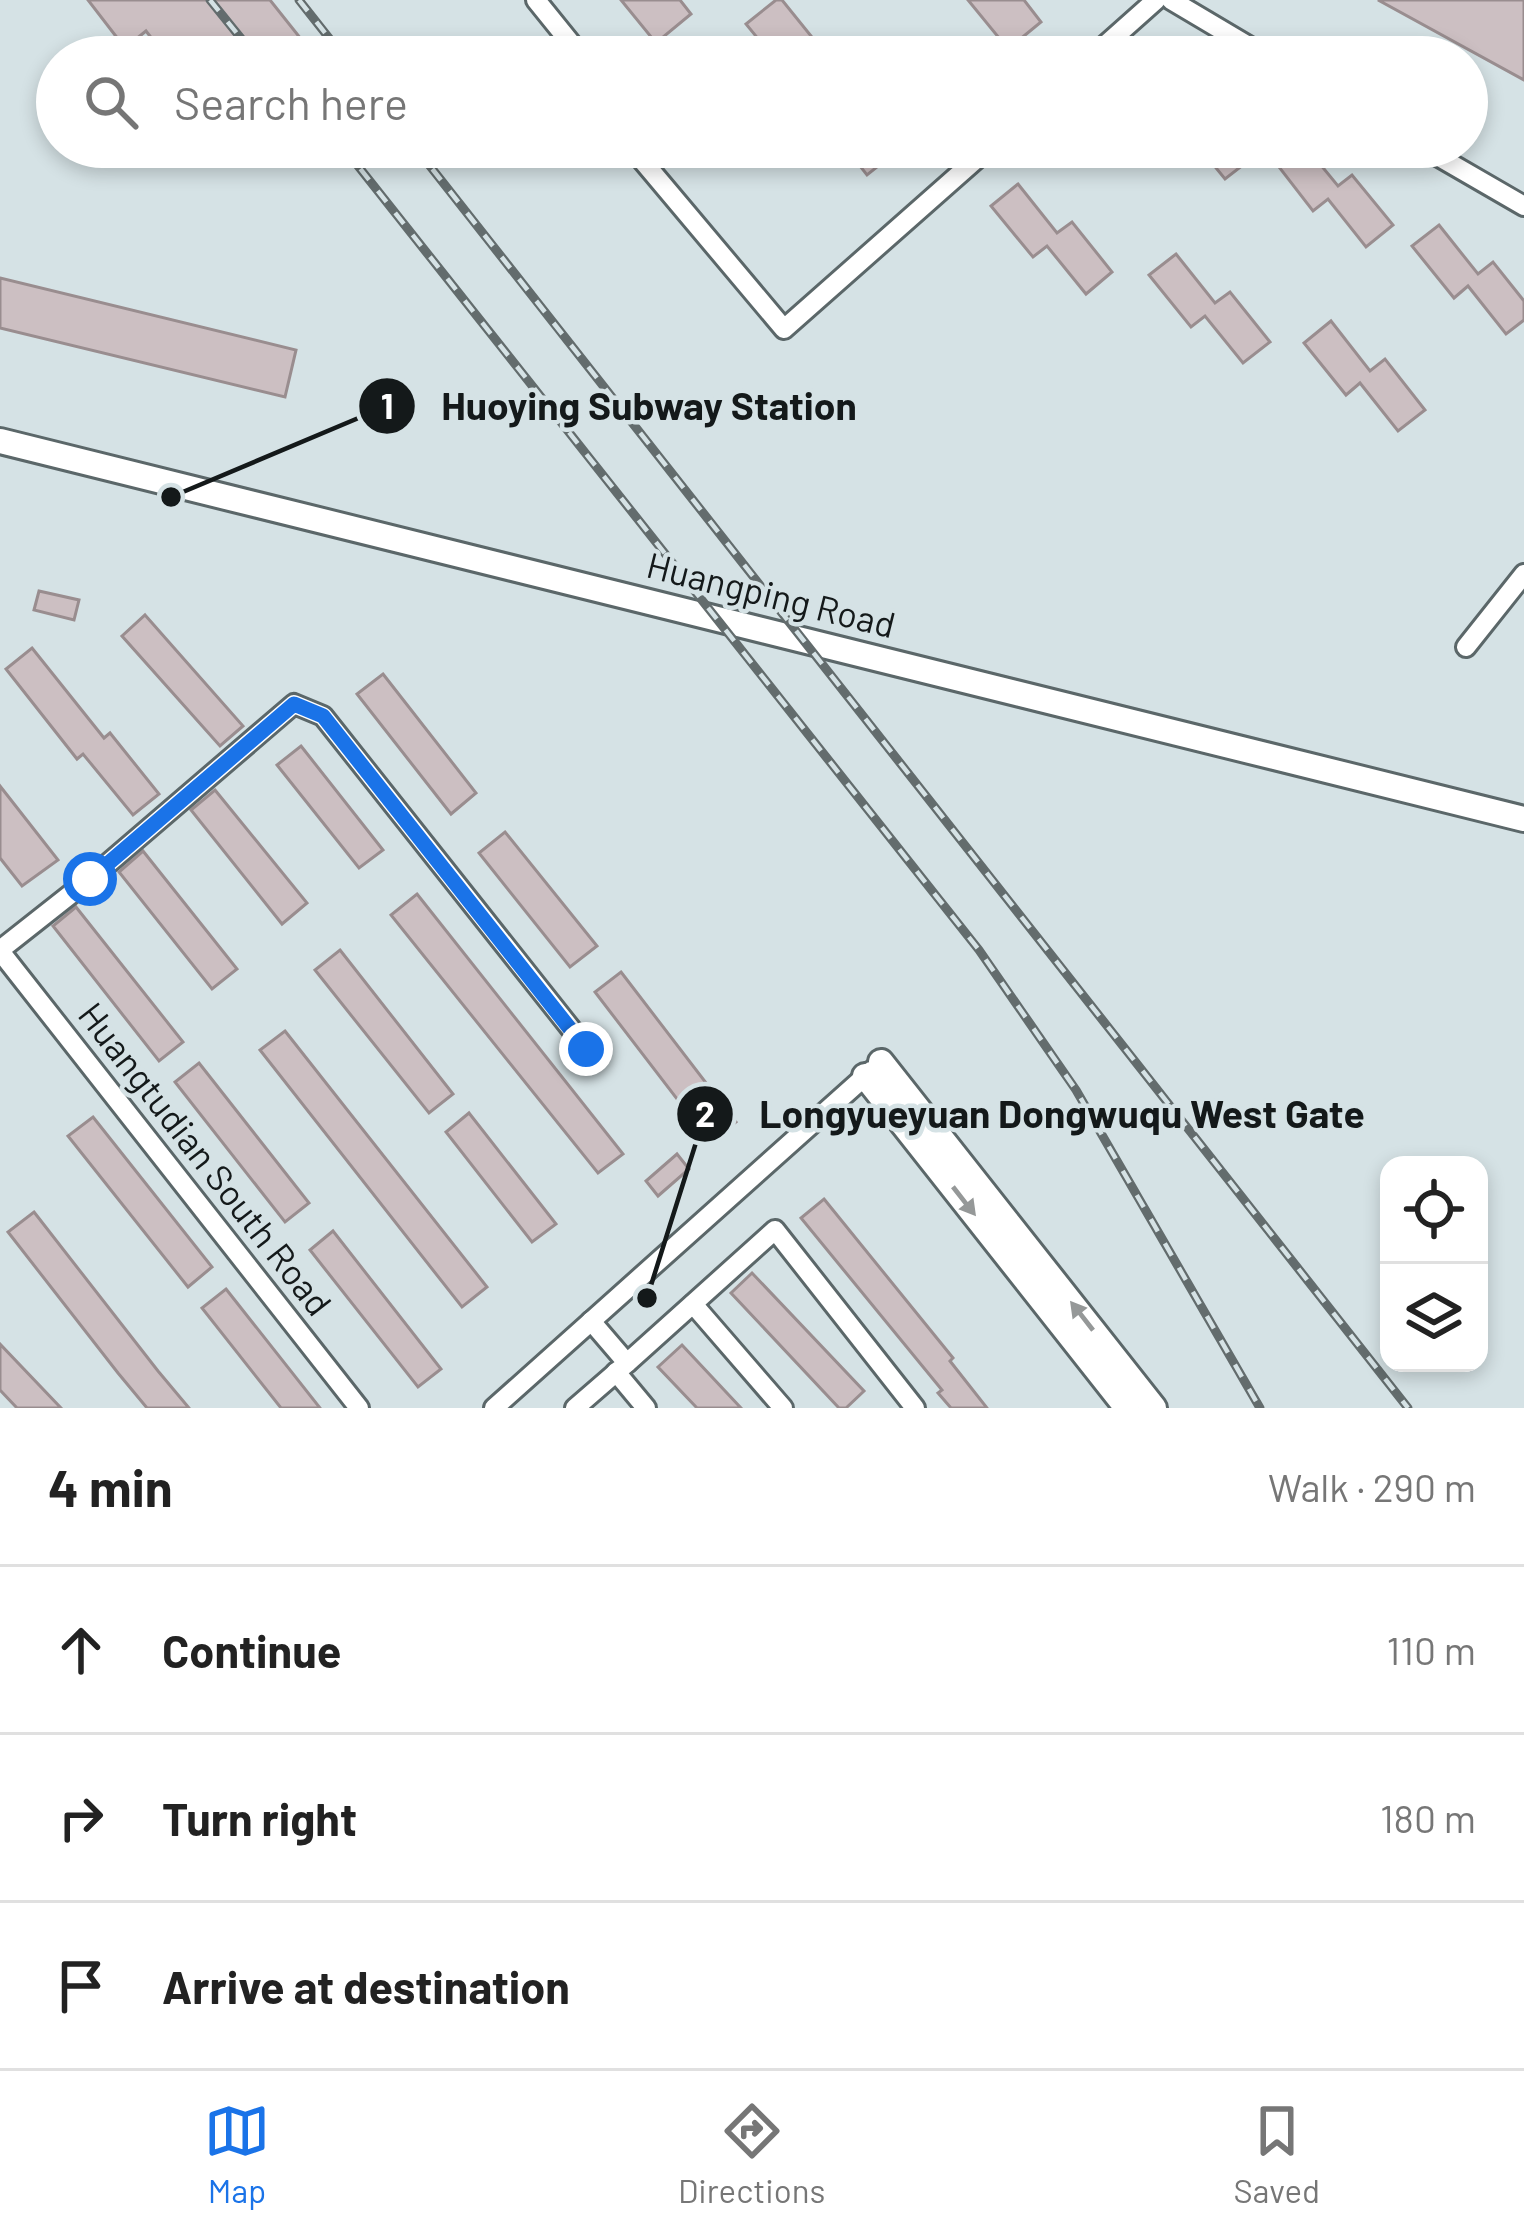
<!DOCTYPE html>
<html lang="en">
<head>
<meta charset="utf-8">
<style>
	body { margin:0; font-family:Barlow,sans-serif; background:#f6f6f6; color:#222 }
	.controls { position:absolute; right:36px; bottom:36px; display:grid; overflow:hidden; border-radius:24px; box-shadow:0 6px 18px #0003 }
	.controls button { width:108px; height:108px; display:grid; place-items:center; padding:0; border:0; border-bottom:3px solid #e0e0e0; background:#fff; color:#222; font:60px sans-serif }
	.stop { position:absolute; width:36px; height:36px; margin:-27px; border:9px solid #1a73e8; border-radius:50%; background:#fff }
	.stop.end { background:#1a73e8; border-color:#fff; box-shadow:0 3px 12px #0008 }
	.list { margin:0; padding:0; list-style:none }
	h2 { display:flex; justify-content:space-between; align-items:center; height:156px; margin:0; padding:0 48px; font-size:51px }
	h2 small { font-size:39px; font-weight:400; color:#767676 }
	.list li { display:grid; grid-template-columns:78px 1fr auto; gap:36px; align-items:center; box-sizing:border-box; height:168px; padding:0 48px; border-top:3px solid #e0e0e0 }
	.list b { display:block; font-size:45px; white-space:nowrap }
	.list em { font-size:39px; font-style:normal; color:#767676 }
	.icon { flex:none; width:66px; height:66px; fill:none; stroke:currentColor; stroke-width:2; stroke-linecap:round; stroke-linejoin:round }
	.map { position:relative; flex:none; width:1524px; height:1408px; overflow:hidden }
	.search { position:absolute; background:#fff; box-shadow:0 6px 18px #0003; left:36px; right:36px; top:36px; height:132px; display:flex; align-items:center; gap:30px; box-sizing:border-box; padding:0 42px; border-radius:66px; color:#767676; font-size:45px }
	.sheet { height:660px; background:#fff }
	nav { display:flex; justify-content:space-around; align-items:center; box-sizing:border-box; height:168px; border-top:3px solid #e0e0e0; background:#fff; font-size:33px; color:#767676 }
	nav a { display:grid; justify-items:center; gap:6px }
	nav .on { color:#1a73e8 }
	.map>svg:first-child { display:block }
	.building { fill:#ccbfc2; stroke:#998d8f; stroke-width:3 }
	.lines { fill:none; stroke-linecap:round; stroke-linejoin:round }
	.minor-casing { stroke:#5b6769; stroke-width:24 }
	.major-casing { stroke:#5b6769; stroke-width:30 }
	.minor { stroke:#fff; stroke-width:18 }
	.major { stroke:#fff; stroke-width:24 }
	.rail-casing { stroke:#636c6d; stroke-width:9 }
	.rail { stroke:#d5e2e5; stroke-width:4.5; stroke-dasharray:14; stroke-linecap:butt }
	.oneway { fill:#959898 }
	.route { stroke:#1a73e8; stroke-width:15 }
	.labels { text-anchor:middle; stroke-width:9; stroke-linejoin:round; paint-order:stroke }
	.street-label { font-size:36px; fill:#14191a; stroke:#d5e2e5 }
	.leader { fill:none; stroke:#14191a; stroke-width:4.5 }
	.callout-dot { fill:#14191a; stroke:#d5e2e5; stroke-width:4.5 }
	.mark-label { font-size:36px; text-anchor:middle; font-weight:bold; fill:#fff }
	.callout-label { font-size:39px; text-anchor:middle; font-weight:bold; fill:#14191a; stroke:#d5e2e5; stroke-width:9; stroke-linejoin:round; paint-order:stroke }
</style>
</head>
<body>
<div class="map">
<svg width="1524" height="1408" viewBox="0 0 1524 1408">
	<rect width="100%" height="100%" fill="#d5e2e5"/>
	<!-- building -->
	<g class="building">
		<path d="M88 0H270L309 49 299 57H166L146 31 125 48Z"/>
		<path d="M621 0H680L691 14 656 43Z"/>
		<path d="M776 0H782L828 57H773L746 24Z"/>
		<path d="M968 0H1024L1041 22 1008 49Z"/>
		<path d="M1378 0H1524V80Z"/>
		<path d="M845 147H902L867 175Z"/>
		<path d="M1199 147H1243L1252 158 1225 179Z"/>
		<path d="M1286 147H1306L1338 186 1352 175 1393 225 1366 247 1328 199 1313 211 1272 158Z"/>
		<path d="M1018 184 1057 233 1072 222 1112 272 1086 294 1047 246 1033 257 991 206Z"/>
		<path d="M1439 225 1478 274 1493 262 1524 301V320L1506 334 1468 286 1454 298 1412 246Z"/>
		<path d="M1176 254 1215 303 1230 292 1270 342 1243 363 1205 316 1191 327 1149 275Z"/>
		<path d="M0 278 296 350 285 397 0 328Z"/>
		<path d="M1331 321 1370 371 1385 359 1425 410 1398 431 1360 383 1346 395 1304 343Z"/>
		<path d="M39 591 79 600 74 620 34 610Z"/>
		<path d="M145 615 243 726 220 746 122 636Z"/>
		<path d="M32 648 104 738 110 733 159 794 133 815 83 754 77 759 6 669Z"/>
		<path d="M383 674 476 793 451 814 357 694Z"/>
		<path d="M301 746 383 850 359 868 277 765Z"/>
		<path d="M0 786 58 860 22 886 0 858Z"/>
		<path d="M215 790 307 903 282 924 191 810Z"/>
		<path d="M505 832 597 946 570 967 479 853Z"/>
		<path d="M143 851 237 969 212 989 119 872Z"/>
		<path d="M417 894 623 1154 598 1173 391 915Z"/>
		<path d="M76 907 183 1042 159 1061 53 926Z"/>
		<path d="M340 950 453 1094 429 1113 315 970Z"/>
		<path d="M621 972 736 1122 710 1142 595 992Z"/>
		<path d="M285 1031 487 1287 462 1307 260 1050Z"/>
		<path d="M199 1063 309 1203 285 1222 175 1082Z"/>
		<path d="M469 1113 556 1224 532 1242 446 1132Z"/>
		<path d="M93 1117 212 1267 188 1287 68 1136Z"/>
		<path d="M677 1154 689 1169 658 1196 646 1181Z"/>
		<path d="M824 1199 953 1358 950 1361 987 1408H951L938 1393 942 1390 801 1218Z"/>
		<path d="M34 1212 158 1371 189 1408H147L118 1373 8 1232Z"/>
		<path d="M333 1231 441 1369 418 1387 310 1250Z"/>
		<path d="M752 1273 864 1391 846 1408H839L731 1293Z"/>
		<path d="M226 1289 320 1408H281L202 1308Z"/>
		<path d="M0 1344 61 1408H17L0 1390Z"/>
		<path d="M682 1345 741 1408H697L658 1367Z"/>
	</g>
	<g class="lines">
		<!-- minor casing -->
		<g class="minor-casing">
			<g id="minor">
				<path d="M536 0 582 57"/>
				<path d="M1171 0 1267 57"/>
				<path d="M1092 57 1156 0"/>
				<path d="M631 147 784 329 990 147"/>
				<path d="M1422 147 1524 206"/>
				<path d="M1466 647 1524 574"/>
				<path d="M0 950 90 879 294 704 323 716 587 1049"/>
				<path d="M0 951 359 1408"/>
				<path d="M693 1304 783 1408"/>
				<path d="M627 1363 775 1230 915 1408"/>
				<path d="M616 1372 646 1408"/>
				<path d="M494 1408 871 1071"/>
				<path d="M575 1408 627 1363 591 1321"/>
			</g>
		</g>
		<!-- major casing -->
		<g class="major-casing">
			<g id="major">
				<path d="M0 441 1524 819"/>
				<path d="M881 1062 1154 1408"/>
				<path d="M865 1076 1127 1408"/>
			</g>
		</g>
		<!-- minor -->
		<use href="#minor" class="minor"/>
		<!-- major -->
		<use href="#major" class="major"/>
		<!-- rail casing -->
		<g class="rail-casing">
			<g id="rail">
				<path d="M210 0 256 57"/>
				<path d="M299 0 344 57"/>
				<path d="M343 147 979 950 1076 1090 1260 1408"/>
				<path d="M415 147 1408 1408"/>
			</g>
		</g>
		<!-- rail -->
		<use href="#rail" class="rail"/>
	</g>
	<!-- one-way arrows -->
	<defs><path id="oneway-solid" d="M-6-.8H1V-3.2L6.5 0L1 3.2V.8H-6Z" transform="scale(3)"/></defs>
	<g class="oneway">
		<use href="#oneway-solid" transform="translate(964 1201) rotate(52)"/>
		<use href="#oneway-solid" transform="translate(1082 1316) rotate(-128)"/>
	</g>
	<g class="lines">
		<!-- route -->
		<path class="route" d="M90 879 294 704 323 716 586 1049"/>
	</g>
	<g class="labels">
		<!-- street labels -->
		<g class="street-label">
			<text transform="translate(771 595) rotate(14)" y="13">Huangping Road</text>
			<text transform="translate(205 1159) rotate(52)" y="13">Huangtudian South Road</text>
		</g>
	</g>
	<!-- callouts -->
	<path class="leader" d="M171 497L387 406M647 1298L705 1114"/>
	<g class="callout-dot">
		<circle cx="171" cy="497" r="12"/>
		<circle cx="647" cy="1298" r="12"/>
		<circle cx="387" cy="406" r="30"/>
		<circle cx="705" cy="1114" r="30"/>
	</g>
	<g class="mark-label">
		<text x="387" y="419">1</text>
		<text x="705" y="1127">2</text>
	</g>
	<g class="callout-label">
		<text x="649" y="420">Huoying Subway Station</text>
		<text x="1062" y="1128">Longyueyuan Dongwuqu West Gate</text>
	</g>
</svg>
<div class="controls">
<button><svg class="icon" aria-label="locate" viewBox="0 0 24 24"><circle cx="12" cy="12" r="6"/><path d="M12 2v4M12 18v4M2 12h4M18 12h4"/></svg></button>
<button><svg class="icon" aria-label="layers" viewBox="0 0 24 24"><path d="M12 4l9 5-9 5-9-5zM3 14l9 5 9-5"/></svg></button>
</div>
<div class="stop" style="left:90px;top:879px"></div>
<div class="stop end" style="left:586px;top:1049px"></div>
<div class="search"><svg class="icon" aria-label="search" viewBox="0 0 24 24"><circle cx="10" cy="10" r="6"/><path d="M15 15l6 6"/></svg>Search here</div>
</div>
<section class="sheet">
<h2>4 min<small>Walk · 290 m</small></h2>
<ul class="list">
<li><svg class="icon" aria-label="ahead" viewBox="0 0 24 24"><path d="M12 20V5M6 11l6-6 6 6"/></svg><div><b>Continue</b></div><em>110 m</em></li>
<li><svg class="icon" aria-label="right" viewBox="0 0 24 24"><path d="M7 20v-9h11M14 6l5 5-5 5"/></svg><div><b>Turn right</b></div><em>180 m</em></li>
<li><svg class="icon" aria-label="arrive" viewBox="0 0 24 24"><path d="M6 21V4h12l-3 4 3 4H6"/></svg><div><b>Arrive at destination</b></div></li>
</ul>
</section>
<nav>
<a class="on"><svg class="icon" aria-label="map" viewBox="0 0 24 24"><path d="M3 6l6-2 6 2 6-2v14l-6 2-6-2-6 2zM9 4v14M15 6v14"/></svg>Map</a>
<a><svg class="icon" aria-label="directions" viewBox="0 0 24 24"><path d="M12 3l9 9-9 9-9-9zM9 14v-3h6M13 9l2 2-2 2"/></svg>Directions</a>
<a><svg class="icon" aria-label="saved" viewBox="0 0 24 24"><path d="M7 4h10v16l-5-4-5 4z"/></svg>Saved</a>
</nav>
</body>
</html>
